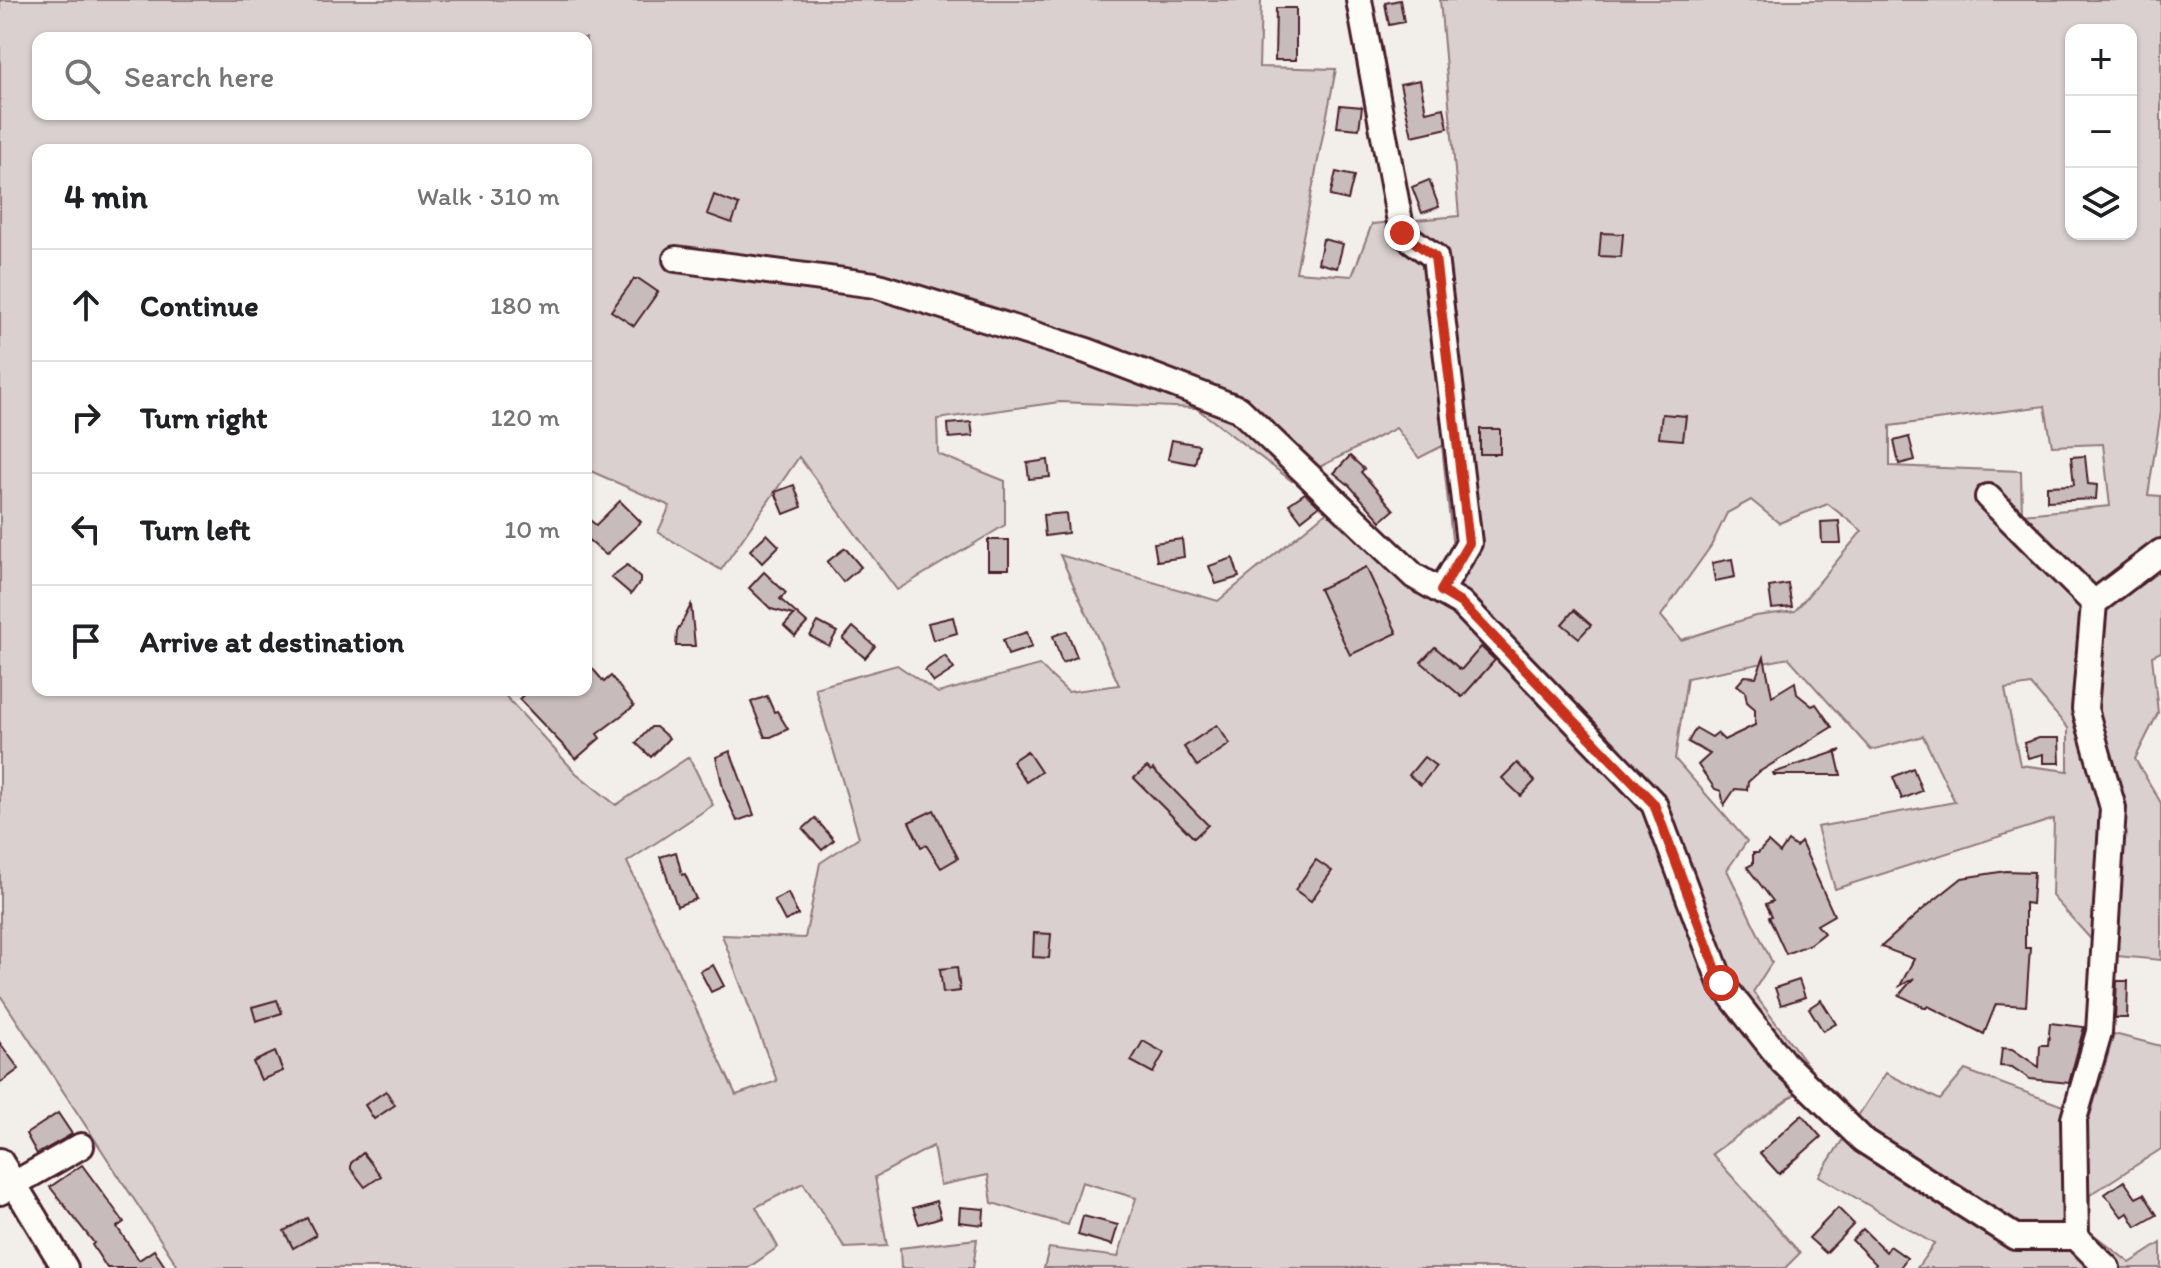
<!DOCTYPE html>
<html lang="en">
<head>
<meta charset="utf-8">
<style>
	body { margin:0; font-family:Itim,sans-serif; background:#f6f6f6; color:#202124 }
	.controls { position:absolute; right:24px; top:24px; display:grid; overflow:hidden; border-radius:16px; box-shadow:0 2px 6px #0004 }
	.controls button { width:72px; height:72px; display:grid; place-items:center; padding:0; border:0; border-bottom:2px solid #e0e0e0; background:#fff; color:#202124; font:40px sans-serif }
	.stop { position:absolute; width:24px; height:24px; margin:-18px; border:6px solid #c8321e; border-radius:50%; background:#fff }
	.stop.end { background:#c8321e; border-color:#fff; box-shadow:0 2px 8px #0008 }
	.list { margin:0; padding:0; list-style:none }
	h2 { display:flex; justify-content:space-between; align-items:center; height:104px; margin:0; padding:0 32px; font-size:34px }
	h2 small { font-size:26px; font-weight:400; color:#757577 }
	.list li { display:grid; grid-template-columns:52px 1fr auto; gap:24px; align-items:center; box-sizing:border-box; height:112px; padding:0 32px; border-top:2px solid #e0e0e0 }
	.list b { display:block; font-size:30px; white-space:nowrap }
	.list em { font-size:26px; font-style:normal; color:#757577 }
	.icon { flex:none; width:44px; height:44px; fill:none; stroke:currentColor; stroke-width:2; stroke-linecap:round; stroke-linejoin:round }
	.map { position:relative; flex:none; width:2161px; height:1268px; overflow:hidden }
	.search { position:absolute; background:#fff; box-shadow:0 2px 6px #0004; left:32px; top:32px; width:560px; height:88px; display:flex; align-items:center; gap:20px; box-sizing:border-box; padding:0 28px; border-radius:16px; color:#757577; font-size:30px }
	.panel { position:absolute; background:#fff; box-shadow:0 2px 6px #0004; left:32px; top:144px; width:560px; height:552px; border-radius:16px }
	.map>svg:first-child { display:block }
	.green { fill:#d9d0cf; stroke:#92787d; stroke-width:2; fill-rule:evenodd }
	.building { fill:#c8bbbb; stroke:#4a1f2b; stroke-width:2 }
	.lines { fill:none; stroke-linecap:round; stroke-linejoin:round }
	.minor-casing { stroke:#4a1f2b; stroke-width:30 }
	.minor { stroke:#fdfcf7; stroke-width:24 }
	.route { stroke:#c8321e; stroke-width:10 }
</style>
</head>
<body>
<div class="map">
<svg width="2161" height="1268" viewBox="0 0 2161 1268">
	<rect width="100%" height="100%" fill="#f2efeb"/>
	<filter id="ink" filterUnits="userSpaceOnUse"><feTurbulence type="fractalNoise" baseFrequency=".0125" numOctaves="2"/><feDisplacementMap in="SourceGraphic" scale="16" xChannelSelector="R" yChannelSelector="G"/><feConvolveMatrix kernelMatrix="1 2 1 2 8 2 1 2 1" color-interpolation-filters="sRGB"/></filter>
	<g filter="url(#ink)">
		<!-- green -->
		<g class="green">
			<path d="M0 0H1261L1259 67 1336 69 1296 272 1352 276 1372 224 1459 216 1440 0H2161V412L2148 495 2161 496V652L2152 656 2158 713 2135 759 2161 803V960L2105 955 2052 896 2054 819 1835 889 1817 827 1955 802 1923 736 1871 750 1789 658 1687 678 1675 759 1747 841 1727 870 1772 962 1753 992 1817 1078 1712 1154 1800 1253 1785 1268H1044L1049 1248 1118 1257 1136 1198 1082 1182 1068 1225 992 1203 988 1175 940 1185 933 1146 875 1177 887 1246 845 1248 803 1183 756 1207 778 1247 748 1268H179L0 995ZM2071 30H2131V234H2071ZM38 38H586V114H38ZM38 150H586V469L670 506 658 532 721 570 799 457 897 590 1005 525V481L938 454 937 419 1060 402 1196 408 1292 481 1396 428 1419 458 1442 446 1454 558 1425 578 1341 500 1218 601 1060 555 1119 685 1068 692 1039 665 938 693 897 665 815 688 859 837 820 863 805 938 722 935 777 1081 736 1095 627 862 713 805 689 757 616 805 576 773 500 690H38ZM2045 406 2052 446 2103 444 2110 506 2022 514 2021 471 1890 466V426ZM1751 500 1779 523 1828 504 1862 531 1795 611 1755 616 1681 640 1661 616 1711 546 1727 513ZM2031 685 2068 728V771L2020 765 2005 689Z"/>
			<path d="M2114 1034 2161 1046V1149L2090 1195 2088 1230 2130 1263 2161 1243V1268H1917L1934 1244 1819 1176 1886 1073 1940 1100 1965 1070 2090 1116Z"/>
			<path d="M977 1239 973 1268H901L900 1248Z"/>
		</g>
		<!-- building -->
		<g class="building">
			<path d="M1400 0 1404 22 1389 25 1385 3Z"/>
			<path d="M1276 8H1296V60H1275Z"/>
			<path d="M1420 80 1426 112 1444 108 1448 128 1412 136 1400 84Z"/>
			<path d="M1340 105 1362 107 1359 129 1337 127Z"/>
			<path d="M1336 172 1354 176 1348 200 1330 196Z"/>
			<path d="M1429 180 1439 207 1422 213 1412 187Z"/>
			<path d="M714 195 739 205 732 223 707 214Z"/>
			<path d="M1601 233 1623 234 1621 257 1599 256Z"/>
			<path d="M1323 239 1343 244 1337 268 1318 263Z"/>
			<path d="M634 279H639L658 292 634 326 611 311Z"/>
			<path d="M1662 414 1686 416 1683 440 1659 438Z"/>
			<path d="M971 422 973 436 949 438 948 424Z"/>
			<rect x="1480" y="429" width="20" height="25"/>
			<path d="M1909 437 1915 460 1899 464 1894 441Z"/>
			<path d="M1172 440 1199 445 1195 464 1168 459Z"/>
			<path d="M1350 456 1364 469 1361 472 1394 510 1381 521 1349 485 1334 473Z"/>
			<path d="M2085 456 2088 484 2097 485 2096 499 2047 501V486L2074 485 2071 457Z"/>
			<path d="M1048 460 1050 477 1029 479 1027 463Z"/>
			<path d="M794 485 802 507 784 514 775 492Z"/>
			<path d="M1305 493 1319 506 1301 520 1289 504Z"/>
			<path d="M620 501 641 522 606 555 586 538V517L596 525Z"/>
			<path d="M1066 513 1068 533 1045 536 1043 515Z"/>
			<path d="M1839 521 1841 543H1822L1821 522Z"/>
			<path d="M767 534 779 546 762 563 750 550Z"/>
			<path d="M1182 539 1184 557 1157 561 1154 543Z"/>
			<rect x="988" y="540" width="21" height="29"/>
			<path d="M845 548 861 567 843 582 827 562Z"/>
			<path d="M1233 558 1239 577 1216 584 1209 566Z"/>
			<path d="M1732 559 1735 577 1715 581 1712 563Z"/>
			<path d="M627 565 640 577V582L631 594 611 577Z"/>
			<path d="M1366 567 1397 633 1350 655 1319 589Z"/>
			<path d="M764 572 786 593 780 599 807 623 795 636 784 626 794 615 771 609 749 588Z"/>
			<path d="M1788 584 1792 607 1772 609 1769 587Z"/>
			<path d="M691 605 695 646H676L677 632Z"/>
			<path d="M1574 610 1591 625 1579 638 1562 624Z"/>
			<path d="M953 617 957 633 933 640 928 623Z"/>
			<path d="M818 622 837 632 829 646 810 636Z"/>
			<path d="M853 627 875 646 865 658 843 639Z"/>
			<path d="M1067 631 1077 657 1062 663 1053 636Z"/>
			<path d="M1027 632 1032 647 1008 655 1003 640Z"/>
			<path d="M1435 647 1461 670 1481 647 1495 660 1462 697 1421 662Z"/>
			<path d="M945 656 954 669 934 682 925 670Z"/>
			<path d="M1764 657 1772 696 1795 682 1797 694 1812 706 1816 704 1832 727 1759 772 1748 782 1747 790 1735 789 1724 805 1721 791 1715 789 1698 765 1710 754 1688 742 1696 728 1712 737 1717 733 1724 740 1755 725V709L1747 702 1745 691 1737 685 1745 676 1756 677Z"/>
			<path d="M586 661 604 682 611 676 634 706 597 734 600 738 576 759 519 699 529 690H586Z"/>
			<path d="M767 696 774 712 777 711 788 729 771 737H765L751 702Z"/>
			<path d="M1217 725 1230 744 1197 766 1184 747Z"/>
			<path d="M651 727H656L669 738 651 757 636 743Z"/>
			<path d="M2039 738H2059L2060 763H2043V754L2028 758 2024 743Z"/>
			<path d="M1841 750 1836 754 1841 775H1774L1773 773Z"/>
			<path d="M730 751 754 815 737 821 724 792 716 757Z"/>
			<path d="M1027 751 1041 772 1026 782 1012 761Z"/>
			<path d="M1424 757 1436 766 1421 785 1409 775Z"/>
			<path d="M1517 763 1535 781 1521 796 1502 778Z"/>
			<path d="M1147 767 1151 771 1153 769 1208 825 1194 838 1134 778Z"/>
			<path d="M1913 768 1922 791 1902 799 1893 777Z"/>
			<path d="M934 810 958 858 941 868 926 845 921 847 909 822Z"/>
			<path d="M815 818 834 840 822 850 803 829Z"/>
			<path d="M1788 841 1796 847 1801 842 1834 915 1817 925 1824 933 1810 944 1786 954 1769 917 1772 916 1766 904 1773 901 1747 867 1753 864V853H1758L1768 842 1780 853Z"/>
			<path d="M676 852 682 875 685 874 696 899 677 906 660 857Z"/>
			<path d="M1316 860 1332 871 1311 901 1295 890Z"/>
			<path d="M2006 871 2034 872 2032 904 2025 903V948H2030L2026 1006 1996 1004 1984 1034 1928 1006 1926 1008 1899 995 1914 978 1900 986 1914 959 1881 947 1922 910 1962 878Z"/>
			<path d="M788 893 798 915 785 921 774 900Z"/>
			<path d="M1034 933 1051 934 1049 958 1033 957Z"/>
			<path d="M713 965 724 986 711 992 700 971Z"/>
			<path d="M957 967 960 991 943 993 940 969Z"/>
			<path d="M1799 980 1805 997 1781 1005 1775 988Z"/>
			<path d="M2117 981H2128L2127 1018H2115Z"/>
			<path d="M277 1000 282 1013 256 1021 252 1007Z"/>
			<path d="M1821 1000 1836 1024 1823 1031 1809 1008Z"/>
			<path d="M2050 1023 2084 1027 2069 1083 2030 1079 2012 1067 2000 1066 2002 1048 2012 1049 2039 1067 2040 1045H2048Z"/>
			<path d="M1143 1041 1164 1053 1153 1073 1131 1061Z"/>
			<path d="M0 1043 19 1069 0 1083Z"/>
			<path d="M275 1052 283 1071 261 1080 253 1062Z"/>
			<path d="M386 1091 395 1105 374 1119 365 1105Z"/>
			<path d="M58 1113 72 1134 37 1154 26 1134Z"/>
			<path d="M1802 1115 1821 1137 1779 1174 1760 1153Z"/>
			<path d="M363 1153 381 1176 365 1187 351 1169V1163Z"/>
			<path d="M82 1165 124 1222 117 1227 139 1260 154 1250 166 1268H107L92 1245 94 1243 50 1187Z"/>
			<path d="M2124 1181 2136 1198 2144 1194 2157 1215 2136 1227 2128 1213 2122 1217 2105 1194Z"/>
			<path d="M936 1201 941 1217 919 1224 913 1208Z"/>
			<path d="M960 1207 984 1209 983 1225 959 1222Z"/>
			<path d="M1838 1208 1854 1224 1826 1253 1809 1238Z"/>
			<path d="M1083 1216 1118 1225 1112 1245 1078 1235Z"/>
			<path d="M307 1218 316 1235 293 1248 284 1231Z"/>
			<path d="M1863 1229 1886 1252 1890 1246 1907 1258 1901 1266 1902 1268H1873L1876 1264 1852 1240Z"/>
		</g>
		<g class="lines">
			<!-- minor casing -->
			<g class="minor-casing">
				<g id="minor">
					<path d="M1359 0 1402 233 1435 257 1469 543 1441 591"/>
					<path d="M676 259 875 285 1087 351 1239 409 1414 576 1461 603 1654 804 1721 983 1783 1062 1863 1140 2015 1237H2076L2107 1268"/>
					<path d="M1988 497 2094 603 2085 709 2113 808 2099 1032 2074 1119 2076 1237"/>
					<path d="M2094 603 2161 552"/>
					<path d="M0 1161 65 1268"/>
					<path d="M0 1192 81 1146"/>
				</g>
			</g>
			<!-- minor -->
			<use href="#minor" class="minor"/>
		</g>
	</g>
	<g class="lines" filter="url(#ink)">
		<!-- route -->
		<path class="route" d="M1402 233 1435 257 1469 543 1441 591 1461 603 1654 804 1721 983"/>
	</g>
</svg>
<div class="controls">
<button>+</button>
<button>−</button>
<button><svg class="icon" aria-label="layers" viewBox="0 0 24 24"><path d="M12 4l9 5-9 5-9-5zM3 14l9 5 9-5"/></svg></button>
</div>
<div class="stop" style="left:1721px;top:983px"></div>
<div class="stop end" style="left:1402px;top:233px"></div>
<div class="search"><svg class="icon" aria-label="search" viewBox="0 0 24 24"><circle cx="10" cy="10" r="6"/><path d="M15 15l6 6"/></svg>Search here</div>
<section class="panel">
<h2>4 min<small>Walk · 310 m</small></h2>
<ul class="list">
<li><svg class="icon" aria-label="ahead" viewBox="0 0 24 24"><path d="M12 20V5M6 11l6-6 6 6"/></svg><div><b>Continue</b></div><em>180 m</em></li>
<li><svg class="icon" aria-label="right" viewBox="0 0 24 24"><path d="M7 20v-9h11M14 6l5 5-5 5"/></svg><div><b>Turn right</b></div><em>120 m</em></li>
<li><svg class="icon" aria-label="left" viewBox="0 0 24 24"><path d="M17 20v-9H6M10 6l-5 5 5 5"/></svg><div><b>Turn left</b></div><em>10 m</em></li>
<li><svg class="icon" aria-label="arrive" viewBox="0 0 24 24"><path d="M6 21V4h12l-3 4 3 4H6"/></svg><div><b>Arrive at destination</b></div></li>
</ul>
</section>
</div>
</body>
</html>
